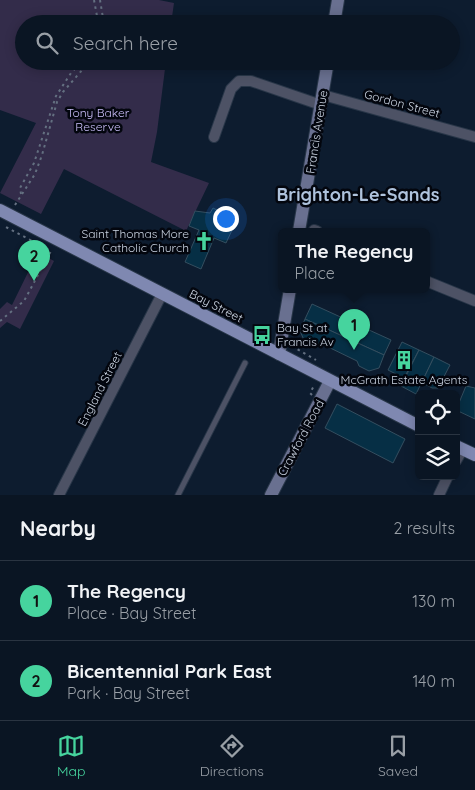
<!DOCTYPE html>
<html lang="en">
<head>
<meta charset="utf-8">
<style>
	body { margin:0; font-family:Quicksand,sans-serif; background:#182230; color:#f1f3f6 }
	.controls { position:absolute; right:15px; bottom:15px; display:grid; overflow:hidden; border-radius:8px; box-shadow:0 2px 12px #0003 }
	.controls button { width:45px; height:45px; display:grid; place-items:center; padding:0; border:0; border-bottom:1px solid #2a3441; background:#0a1523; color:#f1f3f6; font:25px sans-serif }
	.you { position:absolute; left:225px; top:218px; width:18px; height:18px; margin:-12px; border:4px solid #fff; border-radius:50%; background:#1a73e8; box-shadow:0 0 0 8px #1a73e833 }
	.badge { display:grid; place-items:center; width:32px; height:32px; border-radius:50%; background:#46d49e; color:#111; font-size:16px; font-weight:700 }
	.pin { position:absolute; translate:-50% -41px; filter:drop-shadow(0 1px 2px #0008) }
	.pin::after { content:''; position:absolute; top:26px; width:18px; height:15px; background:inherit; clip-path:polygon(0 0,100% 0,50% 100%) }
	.popup { position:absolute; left:278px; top:228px; width:152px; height:65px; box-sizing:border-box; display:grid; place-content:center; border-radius:8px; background:#0a1523; filter:drop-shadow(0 1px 4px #0005); font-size:16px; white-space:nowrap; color:#999fa6 }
	.popup b { font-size:19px; color:#f1f3f6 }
	.popup::after { content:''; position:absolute; left:50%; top:100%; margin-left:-10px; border:10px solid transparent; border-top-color:#0a1523 }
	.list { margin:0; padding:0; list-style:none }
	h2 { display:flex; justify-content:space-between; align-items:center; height:65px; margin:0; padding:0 20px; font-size:21px }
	h2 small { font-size:16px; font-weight:400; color:#999fa6 }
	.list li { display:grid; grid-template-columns:32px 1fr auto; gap:15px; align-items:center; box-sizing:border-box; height:80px; padding:0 20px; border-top:1px solid #2a3441 }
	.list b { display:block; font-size:19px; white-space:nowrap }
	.list p { margin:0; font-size:16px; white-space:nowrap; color:#999fa6 }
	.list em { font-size:16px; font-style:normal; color:#999fa6 }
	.icon { flex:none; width:28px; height:28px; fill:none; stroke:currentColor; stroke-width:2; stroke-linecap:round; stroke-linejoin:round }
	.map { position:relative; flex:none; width:475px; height:495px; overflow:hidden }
	.search { position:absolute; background:#0a1523; box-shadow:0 2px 12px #0003; left:15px; right:15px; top:15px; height:55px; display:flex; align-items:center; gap:12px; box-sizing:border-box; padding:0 18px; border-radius:28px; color:#999fa6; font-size:19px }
	.sheet { height:225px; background:#0a1523 }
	nav { display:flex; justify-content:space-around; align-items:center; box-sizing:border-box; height:70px; border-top:1px solid #2a3441; background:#0a1523; font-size:14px; color:#999fa6 }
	nav a { display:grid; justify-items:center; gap:2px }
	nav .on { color:#46d49e }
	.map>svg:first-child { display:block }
	.green { fill:#332c4a }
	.building { fill:#062f45; stroke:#344e5f }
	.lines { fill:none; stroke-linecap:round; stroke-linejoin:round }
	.lane-casing { stroke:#283648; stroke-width:7 }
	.street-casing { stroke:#283648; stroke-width:12 }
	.secondary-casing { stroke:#283648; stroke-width:14 }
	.primary-casing { stroke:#283648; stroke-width:14 }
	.path { stroke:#647081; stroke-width:2; stroke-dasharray:2.5 4; stroke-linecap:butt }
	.lane { stroke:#4d5265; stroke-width:5 }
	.street { stroke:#4d5265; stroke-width:10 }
	.secondary { stroke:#697090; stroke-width:12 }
	.primary { stroke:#7f88b1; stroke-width:12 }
	.labels { text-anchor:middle; stroke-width:5; stroke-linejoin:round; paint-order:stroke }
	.street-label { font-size:12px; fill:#cbd4e2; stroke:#03060e }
	.park-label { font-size:12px; fill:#cabef9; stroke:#03060e }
	.poi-label { font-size:12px; fill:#cbd4e2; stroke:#03060e; text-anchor:end }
	.district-label { font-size:18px; font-weight:bold; fill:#afc3dd; stroke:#03060e }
</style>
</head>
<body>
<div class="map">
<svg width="475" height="495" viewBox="0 0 475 495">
	<rect width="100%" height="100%" fill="#0d1c2f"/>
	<!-- green -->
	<g class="green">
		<path d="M0 0H159L174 3 171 24H24V61H166L157 132 151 162 209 183 186 231 64 169 41 214 0 193 36 123 0 110Z"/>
		<path d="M38 252 54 261 20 329 7 322 0 328V309L7 302 12 305Z"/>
	</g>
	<!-- building -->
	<g class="building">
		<path d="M213 208 225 214 223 218 226 220 225 221 231 224 230 227 233 228 226 243 214 238 201 269 185 262 199 230 189 226 195 211 210 213Z"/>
		<path d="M312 304 391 340 384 355 305 319Z"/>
		<path d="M305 319 384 355 379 368 369 371 359 366 357 361 320 343 314 345 304 340 300 331Z"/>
		<path d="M402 342 419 350 404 378 388 370Z"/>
		<path d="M419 350 434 357 416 394 401 386Z"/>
		<path d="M434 357 450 365 438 388H432L425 384 423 380Z"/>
		<path d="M466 386 475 388V419L456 410Z"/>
		<path d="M337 404 405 439 393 463 325 428Z"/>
	</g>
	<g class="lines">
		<!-- lane casing -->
		<g class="lane-casing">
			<path id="lane" d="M178 495 245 363"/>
		</g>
		<!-- street casing -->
		<g class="street-casing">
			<g id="street">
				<path d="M323 95 475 137"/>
				<path d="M214 137 231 89 239 81H251L321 105"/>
				<path d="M314 230 317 231"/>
				<path d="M426 281 475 301"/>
				<path d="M456 461 463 449"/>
				<path d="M59 495 162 294"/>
				<path d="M439 495 448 476"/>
			</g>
		</g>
		<!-- secondary casing -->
		<g class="secondary-casing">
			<g id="secondary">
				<path d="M334 24 338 0"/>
				<path d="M299 231 328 61"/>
				<path d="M279 354 290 289"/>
				<path d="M271 495 330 381"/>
			</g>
		</g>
		<!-- primary casing -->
		<g class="primary-casing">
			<g id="primary">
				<path d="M0 210 419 426"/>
				<path d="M456 446 475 455"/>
			</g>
		</g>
		<!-- path -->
		<g class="path">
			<path d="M94 0 97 16V24"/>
			<path d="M100 0 104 24"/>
			<path d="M21 194 20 188 34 163 56 96 71 73 82 61"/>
			<path d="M15 205 35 174 42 155 57 102 63 92 90 61"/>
			<path d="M0 321 24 301 51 251 4 226V225"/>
			<path d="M292 346 316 360"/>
			<path d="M312 395 310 393 315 384"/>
		</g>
		<!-- lane -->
		<use href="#lane" class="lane"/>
		<!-- street -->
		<use href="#street" class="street"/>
		<!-- secondary -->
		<use href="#secondary" class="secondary"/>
		<!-- primary -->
		<use href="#primary" class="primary"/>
	</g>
	<!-- icons -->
	<defs>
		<g id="church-bare" transform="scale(1.5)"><path d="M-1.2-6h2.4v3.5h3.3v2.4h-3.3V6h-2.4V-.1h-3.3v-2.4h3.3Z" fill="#46d49e" stroke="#03060e" stroke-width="2.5" paint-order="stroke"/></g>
		<g id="bus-bare" transform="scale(1.5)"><path d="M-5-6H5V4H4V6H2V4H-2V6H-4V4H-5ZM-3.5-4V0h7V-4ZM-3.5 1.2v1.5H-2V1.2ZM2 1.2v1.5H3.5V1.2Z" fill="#46d49e" stroke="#03060e" stroke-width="2.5" paint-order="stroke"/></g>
		<g id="building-bare" transform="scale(1.5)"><path d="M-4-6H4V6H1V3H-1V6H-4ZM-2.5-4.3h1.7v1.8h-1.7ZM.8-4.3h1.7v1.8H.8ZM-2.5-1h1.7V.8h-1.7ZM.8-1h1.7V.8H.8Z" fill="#46d49e" stroke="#03060e" stroke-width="2.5" paint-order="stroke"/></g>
	</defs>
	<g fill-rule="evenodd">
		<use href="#church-bare" x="204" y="241"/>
		<use href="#bus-bare" x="262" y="335"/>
		<use href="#building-bare" x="404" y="360"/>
	</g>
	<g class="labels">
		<!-- street labels -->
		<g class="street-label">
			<text transform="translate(402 104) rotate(15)" y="4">Gordon Street</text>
			<text transform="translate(317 132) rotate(-81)" y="4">Francis Avenue</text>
			<text transform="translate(216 306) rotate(27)" y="4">Bay Street</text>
			<text transform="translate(100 389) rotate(-63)" y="4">England Street</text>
			<text transform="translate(301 438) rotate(-62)" y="4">Crawford Road</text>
		</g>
		<!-- park labels -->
		<g class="park-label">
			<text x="98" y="117">Tony Baker<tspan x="98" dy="14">Reserve</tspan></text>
		</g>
		<!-- poi labels -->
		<g class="poi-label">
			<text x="189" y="238">Saint Thomas More<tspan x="189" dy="14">Catholic Church</tspan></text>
			<text x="277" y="332" text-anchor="start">Bay St at<tspan x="277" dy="14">Francis Av</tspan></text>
			<text x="404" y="384" text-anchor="middle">McGrath Estate Agents</text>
		</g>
		<!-- district labels -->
		<g class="district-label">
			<text x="358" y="201">Brighton-Le-Sands</text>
		</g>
	</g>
</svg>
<div class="controls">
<button><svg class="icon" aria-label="locate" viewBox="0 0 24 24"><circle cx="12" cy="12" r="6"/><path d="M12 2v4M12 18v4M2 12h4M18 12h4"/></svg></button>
<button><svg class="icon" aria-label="layers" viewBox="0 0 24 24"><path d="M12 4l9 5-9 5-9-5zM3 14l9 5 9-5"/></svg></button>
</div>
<div class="you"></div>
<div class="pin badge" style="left:354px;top:350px">1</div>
<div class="popup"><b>The Regency</b>Place</div>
<div class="pin badge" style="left:34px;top:281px">2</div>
<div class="search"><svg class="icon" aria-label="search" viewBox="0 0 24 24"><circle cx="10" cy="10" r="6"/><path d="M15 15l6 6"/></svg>Search here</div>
</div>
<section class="sheet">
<h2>Nearby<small>2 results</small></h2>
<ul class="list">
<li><span class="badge">1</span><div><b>The Regency</b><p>Place · Bay Street</p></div><em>130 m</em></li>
<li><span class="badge">2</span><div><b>Bicentennial Park East</b><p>Park · Bay Street</p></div><em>140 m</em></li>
</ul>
</section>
<nav>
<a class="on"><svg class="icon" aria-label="map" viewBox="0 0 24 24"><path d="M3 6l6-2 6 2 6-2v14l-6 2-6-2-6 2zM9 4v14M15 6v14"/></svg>Map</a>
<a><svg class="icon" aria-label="directions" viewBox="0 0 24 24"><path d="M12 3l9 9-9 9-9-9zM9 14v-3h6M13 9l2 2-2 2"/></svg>Directions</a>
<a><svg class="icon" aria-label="saved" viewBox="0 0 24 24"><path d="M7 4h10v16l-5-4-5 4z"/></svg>Saved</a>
</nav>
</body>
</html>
